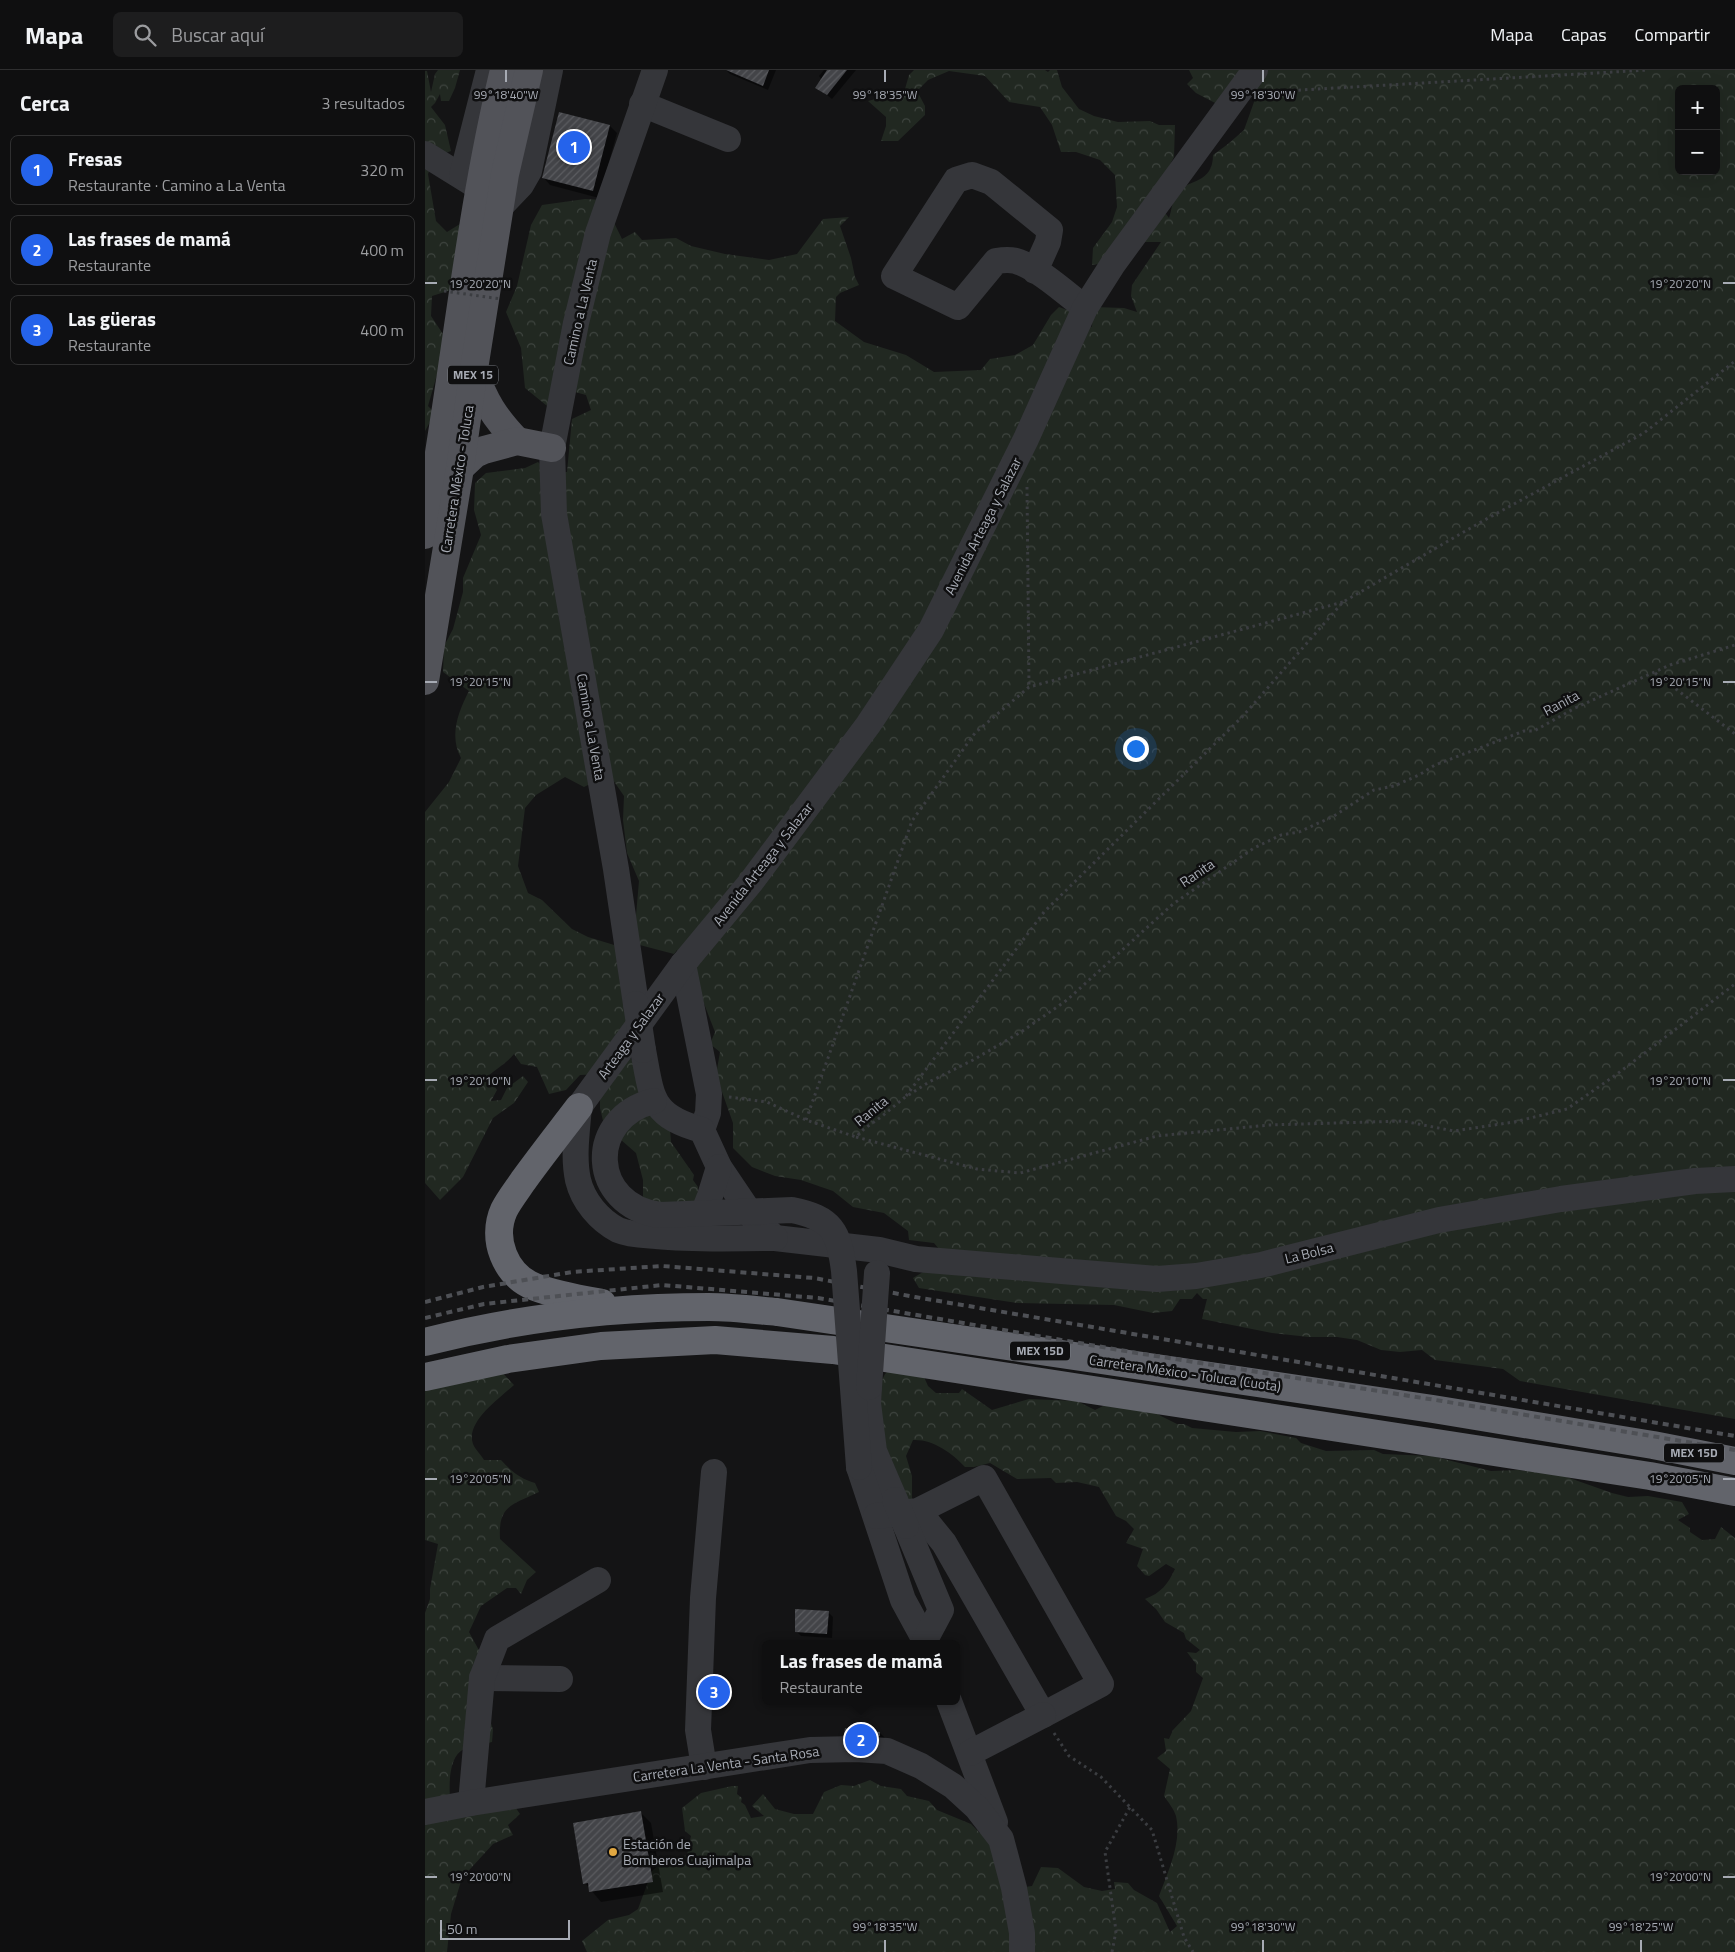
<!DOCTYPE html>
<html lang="es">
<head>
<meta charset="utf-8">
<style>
	body { margin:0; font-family:"Titillium Web",sans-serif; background:#1d1d1e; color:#f1f3f6 }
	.controls { position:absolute; right:15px; top:15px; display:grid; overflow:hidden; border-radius:8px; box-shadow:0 5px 20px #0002 }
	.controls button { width:45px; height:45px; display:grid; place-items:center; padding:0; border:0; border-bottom:1px solid #2f2f30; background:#0f0f10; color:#f1f3f6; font:25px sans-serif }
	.scale { position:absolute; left:15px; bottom:12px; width:130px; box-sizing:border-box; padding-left:5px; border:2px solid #a7abb4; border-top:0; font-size:14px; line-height:18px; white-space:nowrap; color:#a7abb4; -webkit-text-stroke:4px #0f0f10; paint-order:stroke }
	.you { position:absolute; left:710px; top:678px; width:18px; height:18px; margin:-12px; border:4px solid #fff; border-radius:50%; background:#1a73e8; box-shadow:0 0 0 8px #1a73e833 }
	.badge { display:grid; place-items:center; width:32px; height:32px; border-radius:50%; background:#2563eb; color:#fff; font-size:16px; font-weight:700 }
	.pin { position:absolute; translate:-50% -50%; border:2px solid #fff; box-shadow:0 1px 5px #0006 }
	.popup { position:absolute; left:337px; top:1570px; width:198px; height:65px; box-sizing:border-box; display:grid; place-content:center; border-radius:8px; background:#0f0f10; filter:drop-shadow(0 1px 4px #0005); font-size:16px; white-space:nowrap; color:#9b9c9f }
	.popup b { font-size:19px; color:#f1f3f6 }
	.popup::after { content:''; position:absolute; left:50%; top:100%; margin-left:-10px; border:10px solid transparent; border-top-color:#0f0f10 }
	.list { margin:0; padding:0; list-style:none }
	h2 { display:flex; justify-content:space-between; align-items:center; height:65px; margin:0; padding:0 20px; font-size:21px }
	h2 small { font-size:16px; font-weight:400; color:#9b9c9f }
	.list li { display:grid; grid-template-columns:32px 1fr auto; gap:15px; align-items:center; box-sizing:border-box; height:70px; margin:0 10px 10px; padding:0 10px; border:1px solid #2f2f30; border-radius:8px }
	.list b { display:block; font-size:19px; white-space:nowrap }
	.list p { margin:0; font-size:16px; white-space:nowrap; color:#9b9c9f }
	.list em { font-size:16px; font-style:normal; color:#9b9c9f }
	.icon { flex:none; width:28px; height:28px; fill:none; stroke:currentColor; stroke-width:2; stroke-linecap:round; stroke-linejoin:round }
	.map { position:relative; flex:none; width:1310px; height:1882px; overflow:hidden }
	header { display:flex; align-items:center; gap:30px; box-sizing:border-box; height:70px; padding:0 25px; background:#0f0f10; border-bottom:1px solid #2f2f30 }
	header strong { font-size:24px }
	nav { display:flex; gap:28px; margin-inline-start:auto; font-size:18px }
	.search { width:350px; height:45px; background:#1d1d1e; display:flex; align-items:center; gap:12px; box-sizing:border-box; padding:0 18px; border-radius:8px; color:#9b9c9f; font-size:19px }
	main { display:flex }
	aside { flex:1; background:#0f0f10 }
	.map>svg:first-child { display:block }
	.forest { fill:url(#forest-crowns); fill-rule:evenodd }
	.shadow { fill:#0007 }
	.building { fill:url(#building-hatch) }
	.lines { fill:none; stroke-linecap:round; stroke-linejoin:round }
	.path { stroke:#3b3d41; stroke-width:3; stroke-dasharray:2.5 4; stroke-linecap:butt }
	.minor { stroke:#35363a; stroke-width:26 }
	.major { stroke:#525359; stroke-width:28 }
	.highway { stroke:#62646b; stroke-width:28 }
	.rail { stroke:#4e5055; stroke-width:4; stroke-dasharray:6 5; stroke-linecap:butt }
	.path-bridge { stroke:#3b3d41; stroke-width:3; stroke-dasharray:2.5 4; stroke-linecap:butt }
	.minor-bridge { stroke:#35363a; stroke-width:26 }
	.ticks { fill:none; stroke:#a7abb4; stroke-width:2 }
	.poi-dot { fill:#e1a741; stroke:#0f0f10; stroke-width:2 }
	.labels { text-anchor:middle; stroke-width:5; stroke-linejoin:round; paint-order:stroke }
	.shield { fill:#0f0f10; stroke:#797c83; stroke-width:1 }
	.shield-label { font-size:12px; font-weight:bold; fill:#a7abb4 }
	.street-label { font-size:14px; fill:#a7abb4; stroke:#0f0f10 }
	.poi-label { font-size:14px; fill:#a7abb4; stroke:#0f0f10; text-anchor:start }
	.ticks-label { font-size:12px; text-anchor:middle; fill:#a7abb4; stroke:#0f0f10; stroke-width:5; stroke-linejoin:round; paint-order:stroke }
</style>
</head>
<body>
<header>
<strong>Mapa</strong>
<div class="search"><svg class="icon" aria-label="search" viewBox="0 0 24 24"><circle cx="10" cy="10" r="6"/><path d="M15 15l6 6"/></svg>Buscar aquí</div>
<nav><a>Mapa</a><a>Capas</a><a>Compartir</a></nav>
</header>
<main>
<aside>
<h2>Cerca<small>3 resultados</small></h2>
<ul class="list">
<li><span class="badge">1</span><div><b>Fresas</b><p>Restaurante · Camino a La Venta</p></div><em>320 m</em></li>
<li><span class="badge">2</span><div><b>Las frases de mamá</b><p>Restaurante</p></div><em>400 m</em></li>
<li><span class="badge">3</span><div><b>Las güeras</b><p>Restaurante</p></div><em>400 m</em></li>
</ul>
</aside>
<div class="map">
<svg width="1310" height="1882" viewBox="0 0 1310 1882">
	<defs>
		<pattern id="forest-crowns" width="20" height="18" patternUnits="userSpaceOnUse" patternTransform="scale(1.25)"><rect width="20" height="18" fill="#212821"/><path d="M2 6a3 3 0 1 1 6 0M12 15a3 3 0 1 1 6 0" fill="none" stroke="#3e443f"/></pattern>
		<pattern id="building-hatch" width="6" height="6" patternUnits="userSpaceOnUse" patternTransform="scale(1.25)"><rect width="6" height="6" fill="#434448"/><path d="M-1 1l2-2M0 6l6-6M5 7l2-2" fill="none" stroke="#5b5c60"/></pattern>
	</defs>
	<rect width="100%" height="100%" fill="#141415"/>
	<!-- forest -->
	<g class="forest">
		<path d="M13 0H35L30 18 24 31H16L15 24 10 33 6 37 20 55 26 81 10 87 3 104 11 151 22 162 35 154 26 220 7 226 6 246 18 264 19 280 3 336 10 343 0 361V1H2L6 22 10 4Z"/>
		<path d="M489 0H620L623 2 625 0H632L637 17 654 39 669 46 693 52 725 51 734 55H750L749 87 741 102 738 140 744 148C747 140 747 129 753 122 763 109 788 114 788 85L803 74 819 60 829 32 826 17 792 34 771 23 762 14 768 8 764 0H1310V1349L1095 1311 1078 1299 1010 1290 997 1280 975 1282 956 1280 932 1270 912 1267H884L847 1263 777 1249 782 1229H778L772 1223 767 1229H755L747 1241 728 1243 689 1235 592 1233 494 1218 488 1208 503 1199 519 1185 509 1173 484 1170 483 1161 459 1143 428 1137 408 1121 376 1110 350 1106 327 1097 308 1078V1053L291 1005 295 982 285 974 290 962 278 931 252 880 249 884 211 874 210 857 214 811 202 783 198 750 199 726 188 710 167 713 159 717 140 707 111 725 100 738 93 796 103 823 117 830 147 859 163 867 199 878 203 947 201 980 245 1059 246 1072 269 1105 268 1110 273 1117 272 1132 218 1133V1110L211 1083 179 1055 175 1038V1004L155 1005 141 1020 124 1024 112 997 96 994 89 984C82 993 72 998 63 1006L72 1020 66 1031 76 1030 82 1018 98 1006 103 1012 89 1033 68 1048 38 1107 15 1130 0 1113V742L24 712 36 688C24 666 33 642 44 621L18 602 19 576 28 559 38 522V508L56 465 49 440 50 413 61 403 100 398 113 392C122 402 129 402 142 402L147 349 166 340 161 325 146 321 127 340 100 318 96 278 81 242 92 216 106 155 117 135 160 129 178 130 197 169 210 162 217 170 251 168 266 176 300 184 344 190 372 184 398 149 424 147 415 156 426 188 430 207 434 215 415 223 411 227 410 251 439 272 481 285 509 302 556 300 565 289 590 285 608 275 626 245 634 237 648 242 667 257 668 237 699 238 712 242 706 226 707 215 736 172H706L697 190 667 195 668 178 687 152 692 137 690 105 675 90 651 82H636L627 55 615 37 584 32 560 6 524 1 503 10 492 21 500 36V45L473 71H456L461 56V47L443 31 469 24 480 19 484 5ZM1254 19H1291V101H1254Z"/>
		<path d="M72 1297 89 1315C75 1328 40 1352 48 1374 50 1379 56 1385 59 1390H76C86 1401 96 1409 110 1413L114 1422C87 1435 73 1435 75 1469L111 1502 102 1510 96 1524 91 1518H82L56 1536 44 1562 56 1584 64 1646 68 1660 67 1672C59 1674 47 1675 39 1679 24 1686 24 1713 25 1727L86 1731 95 1744 83 1755 88 1765 68 1774 37 1808 26 1844 22 1882H0V1543L5 1529V1519L13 1474 0 1470V1318Z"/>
		<path d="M466 1298 499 1307 503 1316 511 1323H534L537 1319 567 1340 604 1329 652 1331 670 1340 682 1334 719 1335 736 1346 752 1354H759L767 1358 811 1362 835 1361 871 1368 876 1373 901 1381 949 1380 958 1384 1007 1386 1066 1401 1093 1400 1136 1405 1187 1423 1203 1427 1223 1426 1257 1432 1264 1444 1253 1450 1265 1458V1462L1277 1470 1290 1469 1296 1457 1310 1468V1882H162L157 1871 183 1850 204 1845 213 1839 227 1801 239 1790H247L262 1785 266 1766 260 1761 257 1738 276 1723 307 1716H313L312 1724 317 1728 316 1732 320 1735 326 1748 339 1746 327 1736 338 1724 350 1739 369 1744H388L399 1722 416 1715 429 1716 445 1710 456 1716 476 1719 482 1726 504 1731 512 1740 546 1754 555 1763 567 1762 593 1818 607 1816 616 1797 633 1798 659 1817 677 1821 690 1819 689 1812 703 1813 709 1820 732 1833 745 1862 752 1856 734 1826C743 1801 757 1773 751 1746 749 1739 743 1732 739 1726L745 1699 732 1688 741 1681 739 1668 744 1669 748 1660 766 1641 778 1608 771 1602V1594L762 1582 771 1583 775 1580 761 1569 759 1563 740 1552 731 1539 720 1529C736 1523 743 1514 750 1499L741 1494 724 1506 720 1505 712 1496 718 1479 701 1473 709 1459 701 1451 691 1446 674 1417 652 1412 631 1413 626 1408 592 1409 565 1393 549 1397H540C527 1383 508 1369 488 1370L481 1386 487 1406V1431L477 1444 450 1386 456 1312 460 1304Z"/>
	</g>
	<!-- shadow -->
	<g class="shadow">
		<path d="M301 0H351L343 20 305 4Z"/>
		<path d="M399 0H431L407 29 392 17 397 10 394 6Z"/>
		<path d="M135 43 185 56 192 63 174 128 125 115 119 108Z"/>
		<path d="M403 1542 408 1547 407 1568 376 1566 371 1561Z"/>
		<path d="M455 1663 460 1668 426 1669 421 1664Z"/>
		<path d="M216 1743 226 1753 238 1822 176 1832 160 1813Z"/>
	</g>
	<!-- building -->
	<g class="building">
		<path d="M301 0H344L338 16Z"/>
		<path d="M402 0H422L402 25 390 18Z"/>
		<path d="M134 42 185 55 168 121 117 108Z"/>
		<path d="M370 1539 404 1541 402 1564 370 1562Z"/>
		<path d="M420 1658 455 1662V1666L419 1664Z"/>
		<path d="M216 1741 228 1812 164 1822 163 1813 158 1814 148 1753Z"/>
	</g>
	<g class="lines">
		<!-- path -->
		<g class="path">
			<path d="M841 22 1223 0"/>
			<path d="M602 417 604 617"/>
			<path d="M1230 603 1310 664"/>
			<path d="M481 1026 619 842 818 646 918 532 1056 452 1219 363 1310 291"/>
			<path d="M304 1027 342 1032 381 1050 431 1067 439 1059 456 1047 479 1028 504 1012 548 990 596 962 642 930 748 834 829 778 856 765 874 762 909 746 949 720 969 716 994 705 1010 695 1099 661H1109L1150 638 1245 595 1310 575"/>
			<path d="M381 1050 487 751 550 663 604 617 918 532"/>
			<path d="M431 1067 552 1099 595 1103 732 1066 844 1055 978 1051 1029 1061 1089 1052 1142 1039 1192 1004 1310 914"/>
			<path d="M629 1663 644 1686 676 1707 727 1760 759 1867 768 1882"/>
			<path d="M687 1882 691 1861 680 1782 705 1737"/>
		</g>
		<!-- minor -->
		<g class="minor">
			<path d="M217 34 303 69"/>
			<path d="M0 84 50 115"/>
			<path d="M37 106 64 0"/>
			<path d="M75 137 96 115 104 101 125 0"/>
			<path d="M610 201 623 172 625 160 566 112 547 105 531 110 469 206 533 237 571 191C577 190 584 189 591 191 612 197 642 224 660 238"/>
			<path d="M258 894 284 1024 283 1043 277 1060"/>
			<path d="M211 934 191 799 129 444 127 378 151 253 173 163 230 0"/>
			<path d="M218 980C227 1027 225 1046 277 1060L294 1097 329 1149 350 1168 454 1180 491 1189 732 1209 771 1206 836 1195 1014 1150 1136 1129 1270 1111 1310 1109"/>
			<path d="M271 1162 285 1126 294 1097"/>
			<path d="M350 1168C310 1168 270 1170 231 1166 218 1165 205 1165 193 1160 174 1150 158 1131 153 1110 148 1087 152 1061 154 1037L258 894 326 812 443 655 506 560 601 369 660 238 688 194 830 0"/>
			<path d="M444 1317 443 1333 449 1381 470 1430"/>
			<path d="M434 1397 478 1530 502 1574"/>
			<path d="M451 1446 493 1441 559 1408 676 1614 618 1645 519 1473 493 1441"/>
			<path d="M481 1456 516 1540 500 1570"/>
			<path d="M57 1608 135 1609"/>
			<path d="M524 1631 570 1752"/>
			<path d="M545 1683 618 1645"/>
			<path d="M279 1697 273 1660 278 1528 289 1402"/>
			<path d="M46 1733 57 1608 72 1569 173 1510"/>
			<path d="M0 1742 46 1733 385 1680 431 1679 462 1681 496 1696 528 1716 552 1738 576 1769 589 1818 597 1863V1882"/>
		</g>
		<!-- major -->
		<g class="major">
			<path d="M49 301C59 331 70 348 92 371"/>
			<path d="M35 398 50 384 59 380 92 371 127 378"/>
			<path d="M0 465C29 311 42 153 79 0"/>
			<path d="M0 611 35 398 49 299 80 104 104 0"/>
		</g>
		<!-- highway -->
		<g class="highway">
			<path d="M154 1037C135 1062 116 1086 98 1111 92 1120 84 1130 79 1140 66 1169 80 1205 110 1217 131 1225 155 1229 177 1233"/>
			<path d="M0 1272C93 1248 188 1237 284 1237 306 1237 330 1240 352 1242L1008 1339 1228 1375 1310 1391"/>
			<path d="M0 1307 83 1289 176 1276 290 1270 408 1280 1225 1406 1310 1422"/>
		</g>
		<!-- rail -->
		<g class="rail">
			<path d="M0 1232 58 1217 147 1202 237 1196 389 1208 490 1227 1310 1366"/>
			<path d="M0 1248 59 1234 237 1215 393 1228 712 1283 1017 1331 1310 1380"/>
		</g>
		<!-- path-bridge -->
		<path class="path-bridge" d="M19 221 76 229"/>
		<!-- minor-bridge -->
		<g class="minor-bridge">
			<path d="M211 934 218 980"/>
			<path d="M229 1031C160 1048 165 1136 235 1145L367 1140C407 1148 414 1161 419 1201L434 1397"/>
			<path d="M444 1317 452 1203"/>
			<path d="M470 1430 481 1456"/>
		</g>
	</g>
	<!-- ticks -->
	<path class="ticks" d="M81 0V12M460 0V12M838 0V12M0 213H12M1298 213H1310M0 612H12M1298 612H1310M0 1010H12M1298 1010H1310M0 1409H12M1298 1409H1310M0 1807H12M1298 1807H1310M460 1870V1882M838 1870V1882M1216 1870V1882"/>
	<!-- markers -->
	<circle class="poi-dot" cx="188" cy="1782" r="5"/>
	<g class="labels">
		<!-- shield labels -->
		<g class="shield">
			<rect x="23" y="295.5" width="50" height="19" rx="4"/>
			<rect x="585" y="1271.5" width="60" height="19" rx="4"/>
			<rect x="1239" y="1373.5" width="60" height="19" rx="4"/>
		</g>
		<g class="shield-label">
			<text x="48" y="309">MEX 15</text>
			<text x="615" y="1285">MEX 15D</text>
			<text x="1269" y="1387">MEX 15D</text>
		</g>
		<!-- street labels -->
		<g class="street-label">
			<text transform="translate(155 242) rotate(-77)" y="5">Camino a La Venta</text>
			<text transform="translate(32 409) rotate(-81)" y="5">Carretera México - Toluca</text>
			<text transform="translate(558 456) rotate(-63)" y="5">Avenida Arteaga y Salazar</text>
			<text transform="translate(1136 633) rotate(-28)" y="5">Ranita</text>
			<text transform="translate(166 657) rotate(80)" y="5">Camino a La Venta</text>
			<text transform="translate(338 794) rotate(-52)" y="5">Avenida Arteaga y Salazar</text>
			<text transform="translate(772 803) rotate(-34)" y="5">Ranita</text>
			<text transform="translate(206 966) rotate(-54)" y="5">Arteaga y Salazar</text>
			<text transform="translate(446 1041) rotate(-39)" y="5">Ranita</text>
			<text transform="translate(884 1183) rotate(-14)" y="5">La Bolsa</text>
			<text transform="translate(760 1303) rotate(8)" y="5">Carretera México - Toluca (Cuota)</text>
			<text transform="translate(301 1694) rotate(-8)" y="5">Carretera La Venta - Santa Rosa</text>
		</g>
		<!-- poi labels -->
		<g class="poi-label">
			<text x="198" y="1779">Estación de<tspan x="198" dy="16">Bomberos Cuajimalpa</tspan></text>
		</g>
	</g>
	<g class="ticks-label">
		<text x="81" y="29">99°18'40"W</text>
		<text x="460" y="29">99°18'35"W</text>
		<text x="838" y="29">99°18'30"W</text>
		<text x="55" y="218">19°20'20"N</text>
		<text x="1255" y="218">19°20'20"N</text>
		<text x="55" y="616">19°20'15"N</text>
		<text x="1255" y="616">19°20'15"N</text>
		<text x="55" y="1015">19°20'10"N</text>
		<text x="1255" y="1015">19°20'10"N</text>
		<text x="55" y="1413">19°20'05"N</text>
		<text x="1255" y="1413">19°20'05"N</text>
		<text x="55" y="1811">19°20'00"N</text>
		<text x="1255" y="1811">19°20'00"N</text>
		<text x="460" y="1861">99°18'35"W</text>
		<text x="838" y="1861">99°18'30"W</text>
		<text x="1216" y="1861">99°18'25"W</text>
	</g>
</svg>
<div class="controls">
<button>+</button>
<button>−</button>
</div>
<div class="scale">50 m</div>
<div class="you"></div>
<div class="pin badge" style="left:149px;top:77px">1</div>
<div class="pin badge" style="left:436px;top:1670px">2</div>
<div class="popup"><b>Las frases de mamá</b>Restaurante</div>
<div class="pin badge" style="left:289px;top:1622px">3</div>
</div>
</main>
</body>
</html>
